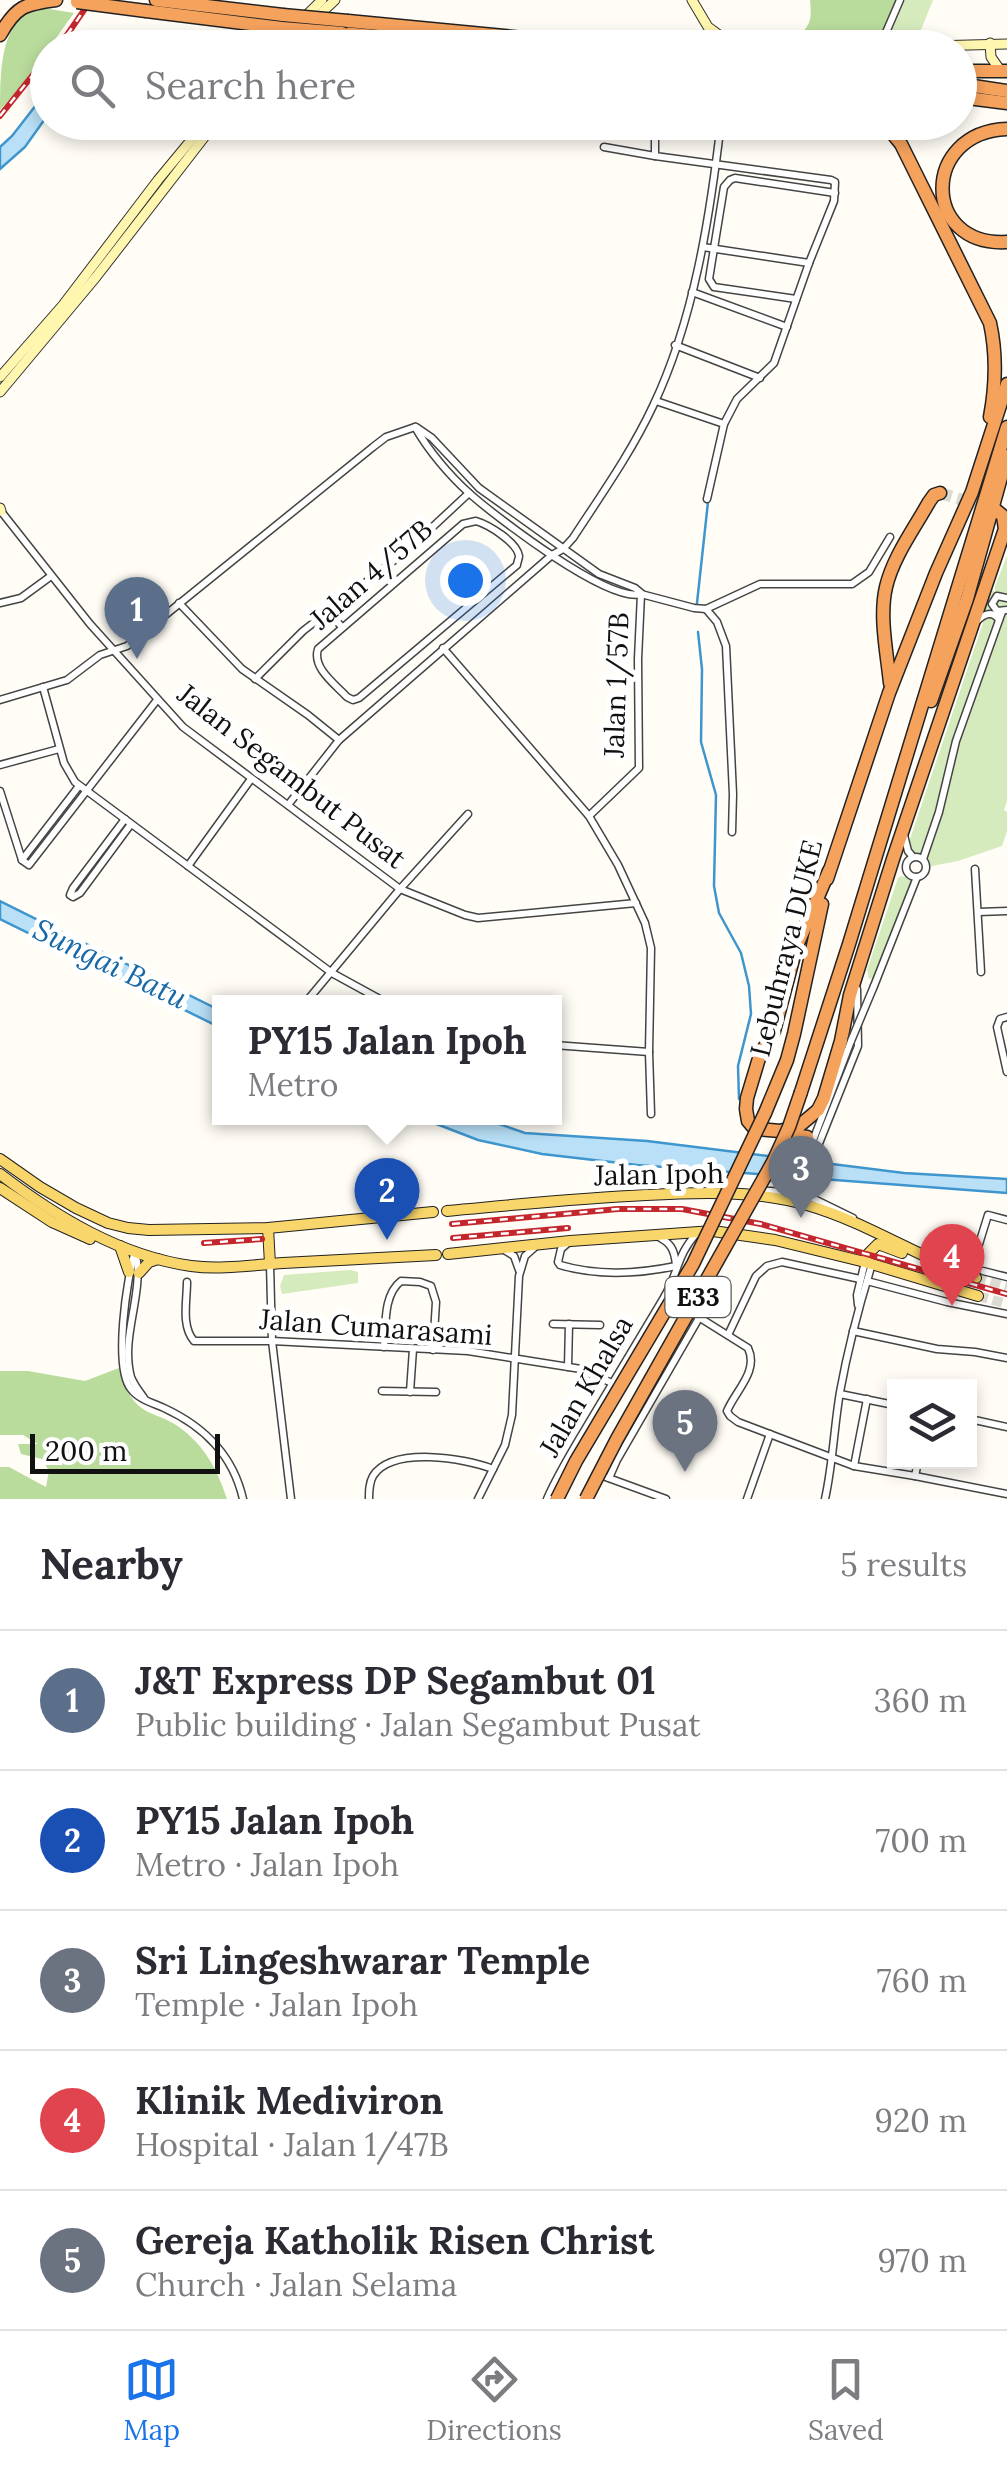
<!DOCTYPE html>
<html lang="en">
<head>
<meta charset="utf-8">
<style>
	body { margin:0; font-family:Lora,serif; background:#f2f2f3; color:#2b2b33 }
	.controls { position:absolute; right:30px; bottom:30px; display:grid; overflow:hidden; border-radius:0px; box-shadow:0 5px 15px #0003 }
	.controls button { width:90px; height:90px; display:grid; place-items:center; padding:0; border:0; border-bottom:2px solid #e1e1e2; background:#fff; color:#2b2b33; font:50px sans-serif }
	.scale { position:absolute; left:30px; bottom:25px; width:190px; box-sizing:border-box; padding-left:10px; border:5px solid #111; border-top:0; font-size:28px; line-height:35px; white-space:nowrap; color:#111; -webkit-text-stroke:8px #fff; paint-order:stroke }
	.you { position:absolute; left:465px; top:580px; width:35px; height:35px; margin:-25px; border:8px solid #fff; border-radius:50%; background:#1a73e8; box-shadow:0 0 0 15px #1a73e833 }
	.badge { display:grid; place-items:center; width:65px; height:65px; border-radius:50%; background:#1a73e8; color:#fff; font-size:32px; font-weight:700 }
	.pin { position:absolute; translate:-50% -82px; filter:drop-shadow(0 2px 5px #0008) }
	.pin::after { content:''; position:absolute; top:52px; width:35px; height:30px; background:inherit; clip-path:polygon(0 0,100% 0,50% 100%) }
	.popup { position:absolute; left:212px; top:995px; width:350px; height:130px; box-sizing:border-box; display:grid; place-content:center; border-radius:0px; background:#fff; filter:drop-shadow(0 2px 8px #0005); font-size:32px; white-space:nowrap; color:#7c7c81 }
	.popup b { font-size:38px; color:#2b2b33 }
	.popup::after { content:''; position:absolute; left:50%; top:100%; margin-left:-20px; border:20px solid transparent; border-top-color:#fff }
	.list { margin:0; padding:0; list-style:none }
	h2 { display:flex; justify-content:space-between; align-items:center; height:130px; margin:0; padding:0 40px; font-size:42px }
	h2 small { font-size:32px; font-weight:400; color:#7c7c81 }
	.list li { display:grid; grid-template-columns:65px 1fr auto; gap:30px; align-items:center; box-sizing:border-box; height:140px; padding:0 40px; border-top:2px solid #e1e1e2 }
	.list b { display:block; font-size:38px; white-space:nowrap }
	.list p { margin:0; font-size:32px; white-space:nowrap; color:#7c7c81 }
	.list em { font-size:32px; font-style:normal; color:#7c7c81 }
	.icon { flex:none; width:55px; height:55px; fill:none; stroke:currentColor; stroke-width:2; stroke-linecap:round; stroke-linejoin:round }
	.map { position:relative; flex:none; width:1007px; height:1499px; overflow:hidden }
	.search { position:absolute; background:#fff; box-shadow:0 5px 15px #0003; left:30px; right:30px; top:30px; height:110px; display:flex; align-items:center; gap:25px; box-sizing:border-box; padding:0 35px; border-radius:55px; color:#7c7c81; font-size:38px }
	.sheet { height:830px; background:#fff }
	nav { display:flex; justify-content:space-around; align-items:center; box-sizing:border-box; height:140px; border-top:2px solid #e1e1e2; background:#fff; font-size:28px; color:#7c7c81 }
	nav a { display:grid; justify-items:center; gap:5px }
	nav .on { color:#1a73e8 }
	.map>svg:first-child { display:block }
	.green { fill:#d5ebbd }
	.forest { fill:#b9dc9c }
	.water { fill:#b9e0f7; stroke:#3f96cf; stroke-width:2.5 }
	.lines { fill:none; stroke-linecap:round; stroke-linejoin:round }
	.stream { stroke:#3f96cf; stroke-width:2.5 }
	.street-tunnel { stroke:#dbdad3; stroke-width:6; stroke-dasharray:6 3; stroke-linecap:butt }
	.primary-tunnel { stroke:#dbdad3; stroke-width:10; stroke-dasharray:10 5; stroke-linecap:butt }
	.highway-tunnel { stroke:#dbdad3; stroke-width:12; stroke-dasharray:12 6; stroke-linecap:butt }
	.street-casing { stroke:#444; stroke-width:9 }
	.secondary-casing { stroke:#333; stroke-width:11 }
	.primary-casing { stroke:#222; stroke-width:12 }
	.highway-casing { stroke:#222; stroke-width:15 }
	.street { stroke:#fff; stroke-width:6 }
	.secondary { stroke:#fff6b0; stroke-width:9 }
	.primary { stroke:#f9d66b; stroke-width:10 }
	.highway { stroke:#f5a25d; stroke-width:12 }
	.rail-casing { stroke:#c4262e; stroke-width:6 }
	.rail { stroke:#fff; stroke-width:2.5; stroke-dasharray:8; stroke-linecap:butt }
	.street-bridge-casing { stroke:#444; stroke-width:9; stroke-linecap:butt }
	.highway-bridge-casing { stroke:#222; stroke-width:15; stroke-linecap:butt }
	.street-bridge { stroke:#fff; stroke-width:6 }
	.highway-bridge { stroke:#f5a25d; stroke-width:12 }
	.labels { text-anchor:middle; stroke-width:10; stroke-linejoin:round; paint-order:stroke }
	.shield { fill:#fff; stroke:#585858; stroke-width:2.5 }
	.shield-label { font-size:25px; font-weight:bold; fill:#111 }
	.street-label { font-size:28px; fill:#111; stroke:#fff }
	.water-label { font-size:30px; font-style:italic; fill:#1768a6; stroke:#fff }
</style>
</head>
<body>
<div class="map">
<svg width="1007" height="1499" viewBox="0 0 1007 1499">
	<rect width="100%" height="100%" fill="#fffdf5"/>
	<!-- green -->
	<g class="green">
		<path d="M905 0H933L919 35 887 41Z"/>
		<path d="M1007 556V801L1004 810 1007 812V831L1002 846 958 861 927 867 922 859 908 845 987 611 980 615 990 588 995 592V586Z"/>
		<path d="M901 876 915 879 878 977 869 979 867 970 898 878Z"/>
		<path d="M350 1270 358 1272V1283L282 1294 280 1286 284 1275Z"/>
	</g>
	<!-- forest -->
	<g class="forest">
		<path d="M810 0H897L878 43 830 45 797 39C811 23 812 21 810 0Z"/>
		<path d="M37 7 74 13 19 89 0 110C0 74 0 19 37 7Z"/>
		<path d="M119 1368C123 1382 129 1400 143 1409 154 1416 167 1418 179 1427 205 1446 217 1469 227 1499H0V1467H9L46 1487 49 1471 42 1459 21 1454 18 1444H38L23 1435H0V1371H28L85 1381Z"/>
	</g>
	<!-- water -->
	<g class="water">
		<path d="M47 91V116L25 147 0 169V147L12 136Z"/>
		<path d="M0 901 219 1010V1027L0 919Z"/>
		<path d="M421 1118H482L525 1133 647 1141 904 1173 1007 1179V1193L637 1165 542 1154 478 1140Z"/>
	</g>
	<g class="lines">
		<!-- stream -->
		<g class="stream">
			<path d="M697 603 708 502"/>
			<path d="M698 632 702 669 701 742 716 795 714 886 719 913 741 953 749 986 751 1014 738 1066 739 1099"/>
		</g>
		<!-- street-tunnel -->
		<path class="street-tunnel" d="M975 1257 973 1268 977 1278"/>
		<!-- primary-tunnel -->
		<g class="primary-tunnel">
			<path d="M976 1278 1007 1287"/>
			<path d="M978 1296 1007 1304"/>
		</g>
		<!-- highway-tunnel -->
		<path class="highway-tunnel" d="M940 493 976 504"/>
		<!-- street casing -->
		<g class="street-casing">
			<g id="street">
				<path d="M883 47 884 37 900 0"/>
				<path d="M655 122V156L831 180 835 182 834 201 809 263 774 363 737 399 724 424 707 499"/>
				<path d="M604 147 655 156"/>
				<path d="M703 247 809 263"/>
				<path d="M692 292 787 327"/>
				<path d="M796 299 714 287 709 279 724 187 730 180 735 178 835 193"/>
				<path d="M675 345 760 378"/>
				<path d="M656 401 724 424"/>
				<path d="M415 427C428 450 449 475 469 493 496 517 608 603 641 594L694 608 706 609 760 584H852L869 572 890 537"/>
				<path d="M416 427 432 438 479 488 599 574 635 588 641 593"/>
				<path d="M0 510 90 624 183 727 400 889 465 915 478 918 636 903"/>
				<path d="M476 521C489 525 517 542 519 556 519 559 517 562 517 565L359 698 353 700 347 697C335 684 312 668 318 649L463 524Z"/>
				<path d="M1007 598 997 596 992 604 997 611 1007 610"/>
				<path d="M0 603 21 598 51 576"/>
				<path d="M179 603 242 669 308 715 339 740"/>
				<path d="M706 609 717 622 726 646 733 794 732 832"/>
				<path d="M329 613 342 627"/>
				<path d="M977 621C984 614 993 610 999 620"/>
				<path d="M443 648 589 816 618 865 645 923 651 948 649 1052 651 1114"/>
				<path d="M255 679 303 631 410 548 469 493"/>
				<path d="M43 687 64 763 75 782 332 973 385 1002"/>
				<path d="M0 700 67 680 100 655 127 646 373 447 386 437 415 427"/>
				<path d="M0 765 59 749"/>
				<path d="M0 791 22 860"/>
				<path d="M288 805 339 740 552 555 563 549 573 538C601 495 631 453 653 406 694 320 710 217 721 122"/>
				<path d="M589 816 639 768 638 659 641 594"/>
				<path d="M125 819 73 888 70 895 73 897 80 893 131 824"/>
				<path d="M904 835 908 851 913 857"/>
				<circle cx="916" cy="867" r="10"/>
				<path d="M923 859 939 812 956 741 1002 612"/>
				<path d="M22 860 29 865 157 700"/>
				<path d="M22 860 79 786"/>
				<path d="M188 866 251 779"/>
				<path d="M975 869 981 972"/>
				<path d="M978 912 1007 911"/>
				<path d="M874 986 917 877"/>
				<path d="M306 1002 400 889 468 814"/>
				<path d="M1007 1017 1000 1019 997 1027 1007 1072"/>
				<path d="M554 1045 649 1052"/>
				<path d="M755 1190 786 1192 794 1190 851 1041"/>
				<path d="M853 1218 810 1197 805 1187 816 1151 858 1046 857 989"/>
				<path d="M657 1236C671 1243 674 1249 676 1264"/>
				<path d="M569 1242 561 1249 558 1262 560 1265C597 1276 638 1274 676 1266"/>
				<path d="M504 1250 514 1256 519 1270"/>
				<path d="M135 1251C127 1278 113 1367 131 1389 138 1399 153 1403 164 1408 205 1427 233 1455 243 1499"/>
				<path d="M136 1255C144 1295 120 1337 131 1377 134 1385 140 1392 144 1398"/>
				<path d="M975 1257 988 1215 1007 1220"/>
				<path d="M270 1264 272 1341 291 1499"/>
				<path d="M983 1271 1007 1277"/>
				<path d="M867 1281 947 1302 1007 1314"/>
				<path d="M187 1282C187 1301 181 1326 194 1341H272L468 1351 581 1369 612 1383"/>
				<path d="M665 1296 748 1348C759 1371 736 1390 727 1411L730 1416 738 1422 854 1466 915 1476 1007 1494"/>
				<path d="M858 1305 857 1295 865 1262"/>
				<path d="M553 1324 600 1325"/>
				<path d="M853 1331 937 1349 975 1352 1007 1358"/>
				<path d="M728 1335 756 1276 767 1266 782 1262 860 1279"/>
				<path d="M384 1347C386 1325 383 1295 401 1281L420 1282 431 1286 436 1302 433 1350"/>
				<path d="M568 1367 569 1324"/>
				<path d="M382 1391 436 1392"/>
				<path d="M410 1392 413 1349"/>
				<path d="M840 1394 894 1405"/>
				<path d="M970 1419 1007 1427"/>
				<path d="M854 1466 867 1399"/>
				<path d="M603 1476 666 1499"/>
				<path d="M915 1476 918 1462"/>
				<path d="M609 1478 617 1460 699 1318"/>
				<path d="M369 1499C369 1491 369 1483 373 1476 392 1446 465 1458 493 1469"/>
				<path d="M478 1499 505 1445 512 1415 519 1276 525 1256 534 1248"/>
				<path d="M547 1499C557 1476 571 1453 584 1431 610 1387 637 1343 663 1299 679 1273 676 1255 698 1232"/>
				<path d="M747 1499 770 1434"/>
				<path d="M825 1499C833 1463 834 1427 840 1392 848 1348 859 1306 872 1264"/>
			</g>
		</g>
		<!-- secondary casing -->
		<g class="secondary-casing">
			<g id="secondary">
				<path d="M692 0 708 27 723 38 823 48"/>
				<path d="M990 43 991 57 1000 70"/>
				<path d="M273 48 322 0"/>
				<path d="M284 48 335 0"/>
				<path d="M857 48 1007 44"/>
				<path d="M0 377 63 305 158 180 206 122"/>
				<path d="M0 392 96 277 216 122"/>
				<path d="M0 508 1 511"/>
			</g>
		</g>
		<!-- primary casing -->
		<g class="primary-casing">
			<g id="primary">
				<path d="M0 1159 40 1187 76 1208 108 1223 128 1228 149 1230 268 1228 433 1212"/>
				<path d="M0 1174C55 1216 120 1256 191 1266 220 1270 253 1265 283 1263 334 1260 385 1258 436 1255"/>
				<path d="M0 1188 52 1222 90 1239"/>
				<path d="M447 1211C513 1205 579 1198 646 1195 699 1192 755 1190 807 1205 866 1222 918 1257 976 1278"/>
				<path d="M268 1228 270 1264"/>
				<path d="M120 1246 129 1272"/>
				<path d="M448 1254 570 1241 713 1231 775 1240 865 1262 978 1296"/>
				<path d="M865 1262 867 1255 878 1244 902 1253"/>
				<path d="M139 1273 149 1262 158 1259"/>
			</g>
		</g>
		<!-- highway casing -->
		<g class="highway-casing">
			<g id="highway">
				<path d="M156 0 283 15"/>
				<path d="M146 11 282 28"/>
				<path d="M348 21 628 48"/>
				<path d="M342 33 505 48"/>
				<path d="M0 35C16 6 25 4 56 0"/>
				<path d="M960 71H1007"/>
				<path d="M960 84 1007 91"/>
				<path d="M960 97 1007 103"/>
				<path d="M883 122 901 144 990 323C997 355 996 385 990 417"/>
				<path d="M1007 129C921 132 921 247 1007 242"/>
				<path d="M890 683C887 653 879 617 886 587 893 557 914 529 929 502L934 495 940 493"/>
				<path d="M931 701 967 599 1007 456"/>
				<path d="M829 871 796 948 774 1031 760 1055 747 1098 746 1109 748 1121 753 1127 758 1129 780 1131 799 1126 818 1110 824 1098 841 1041 850 995 893 859 1005 529 1003 516 997 511"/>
				<path d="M827 879 889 693 936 573 972 492 1007 384"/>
				<path d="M801 1092 849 944 1007 427"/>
				<path d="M765 1113 787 1060 794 1034 822 904"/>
				<path d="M788 1134 807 1137 810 1149"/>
			</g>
		</g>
		<!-- street -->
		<use href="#street" class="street"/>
		<!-- secondary -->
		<use href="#secondary" class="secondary"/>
		<!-- primary -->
		<use href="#primary" class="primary"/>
		<!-- highway -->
		<use href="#highway" class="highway"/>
		<!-- rail casing -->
		<g class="rail-casing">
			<g id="rail">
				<path d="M58 48 91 0"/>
				<path d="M0 116 48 56"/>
				<path d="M452 1224 618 1209H682L761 1224 1007 1294"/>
				<path d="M453 1238 568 1228"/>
				<path d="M204 1243 262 1239"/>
			</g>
		</g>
		<!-- rail -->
		<use href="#rail" class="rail"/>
		<!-- street-bridge casing -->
		<g class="street-bridge-casing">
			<path id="street-bridge" d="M851 1041 874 986"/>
		</g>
		<!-- highway-bridge casing -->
		<g class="highway-bridge-casing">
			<g id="highway-bridge">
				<path d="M77 2 146 11"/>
				<path d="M283 15 348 21"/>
				<path d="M282 28 342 33"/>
				<path d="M557 1499 576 1461 693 1264 765 1113"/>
				<path d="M586 1499 617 1439 773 1162 789 1127 801 1092"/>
			</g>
		</g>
		<!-- street-bridge -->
		<use href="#street-bridge" class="street-bridge"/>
		<!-- highway-bridge -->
		<use href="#highway-bridge" class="highway-bridge"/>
	</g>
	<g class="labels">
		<!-- shield labels -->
		<rect class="shield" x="665.5" y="1277" width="65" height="40" rx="8"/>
		<g class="shield-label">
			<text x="698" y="1306">E33</text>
		</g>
		<!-- street labels -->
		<g class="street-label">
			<text transform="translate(371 574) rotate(-41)" y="10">Jalan 4/57B</text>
			<text transform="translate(616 685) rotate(-88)" y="10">Jalan 1/57B</text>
			<text transform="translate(292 776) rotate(38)" y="10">Jalan Segambut Pusat</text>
			<text transform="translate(786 948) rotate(-76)" y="10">Lebuhraya DUKE</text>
			<text transform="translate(659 1174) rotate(-1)" y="10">Jalan Ipoh</text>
			<text transform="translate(376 1327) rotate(4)" y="10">Jalan Cumarasami</text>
			<text transform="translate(586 1386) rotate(-60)" y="10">Jalan Khalsa</text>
		</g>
		<!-- water labels -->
		<g class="water-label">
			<text transform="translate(110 964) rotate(26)" y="10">Sungai Batu</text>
		</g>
	</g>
</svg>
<div class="controls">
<button><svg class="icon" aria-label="layers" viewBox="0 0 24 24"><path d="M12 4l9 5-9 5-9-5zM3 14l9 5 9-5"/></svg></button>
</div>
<div class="scale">200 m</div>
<div class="you"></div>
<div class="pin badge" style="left:137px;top:659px;background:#5c6f8a">1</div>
<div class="pin badge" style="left:387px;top:1240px;background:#1a4fb4">2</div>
<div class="popup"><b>PY15 Jalan Ipoh</b>Metro</div>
<div class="pin badge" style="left:801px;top:1218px;background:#6b7280">3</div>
<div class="pin badge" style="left:952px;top:1306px;background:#e0444e">4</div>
<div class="pin badge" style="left:685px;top:1472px;background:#6b7280">5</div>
<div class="search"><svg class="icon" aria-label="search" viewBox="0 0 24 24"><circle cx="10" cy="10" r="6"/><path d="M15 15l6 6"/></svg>Search here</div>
</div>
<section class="sheet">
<h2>Nearby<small>5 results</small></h2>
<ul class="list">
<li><span class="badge" style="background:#5c6f8a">1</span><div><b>J&amp;T Express DP Segambut 01</b><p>Public building · Jalan Segambut Pusat</p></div><em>360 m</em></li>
<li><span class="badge" style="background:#1a4fb4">2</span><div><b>PY15 Jalan Ipoh</b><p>Metro · Jalan Ipoh</p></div><em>700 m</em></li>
<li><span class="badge" style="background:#6b7280">3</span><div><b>Sri Lingeshwarar Temple</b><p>Temple · Jalan Ipoh</p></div><em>760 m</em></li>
<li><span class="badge" style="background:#e0444e">4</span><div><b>Klinik Mediviron</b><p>Hospital · Jalan 1/47B</p></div><em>920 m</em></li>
<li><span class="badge" style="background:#6b7280">5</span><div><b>Gereja Katholik Risen Christ</b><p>Church · Jalan Selama</p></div><em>970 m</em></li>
</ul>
</section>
<nav>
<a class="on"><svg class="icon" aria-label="map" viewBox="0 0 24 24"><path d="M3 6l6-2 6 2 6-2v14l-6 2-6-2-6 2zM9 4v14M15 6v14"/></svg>Map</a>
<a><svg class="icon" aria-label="directions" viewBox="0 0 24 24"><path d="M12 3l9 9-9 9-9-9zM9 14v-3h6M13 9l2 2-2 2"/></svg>Directions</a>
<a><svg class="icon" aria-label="saved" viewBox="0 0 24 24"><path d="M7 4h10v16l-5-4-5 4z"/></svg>Saved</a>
</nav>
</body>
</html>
